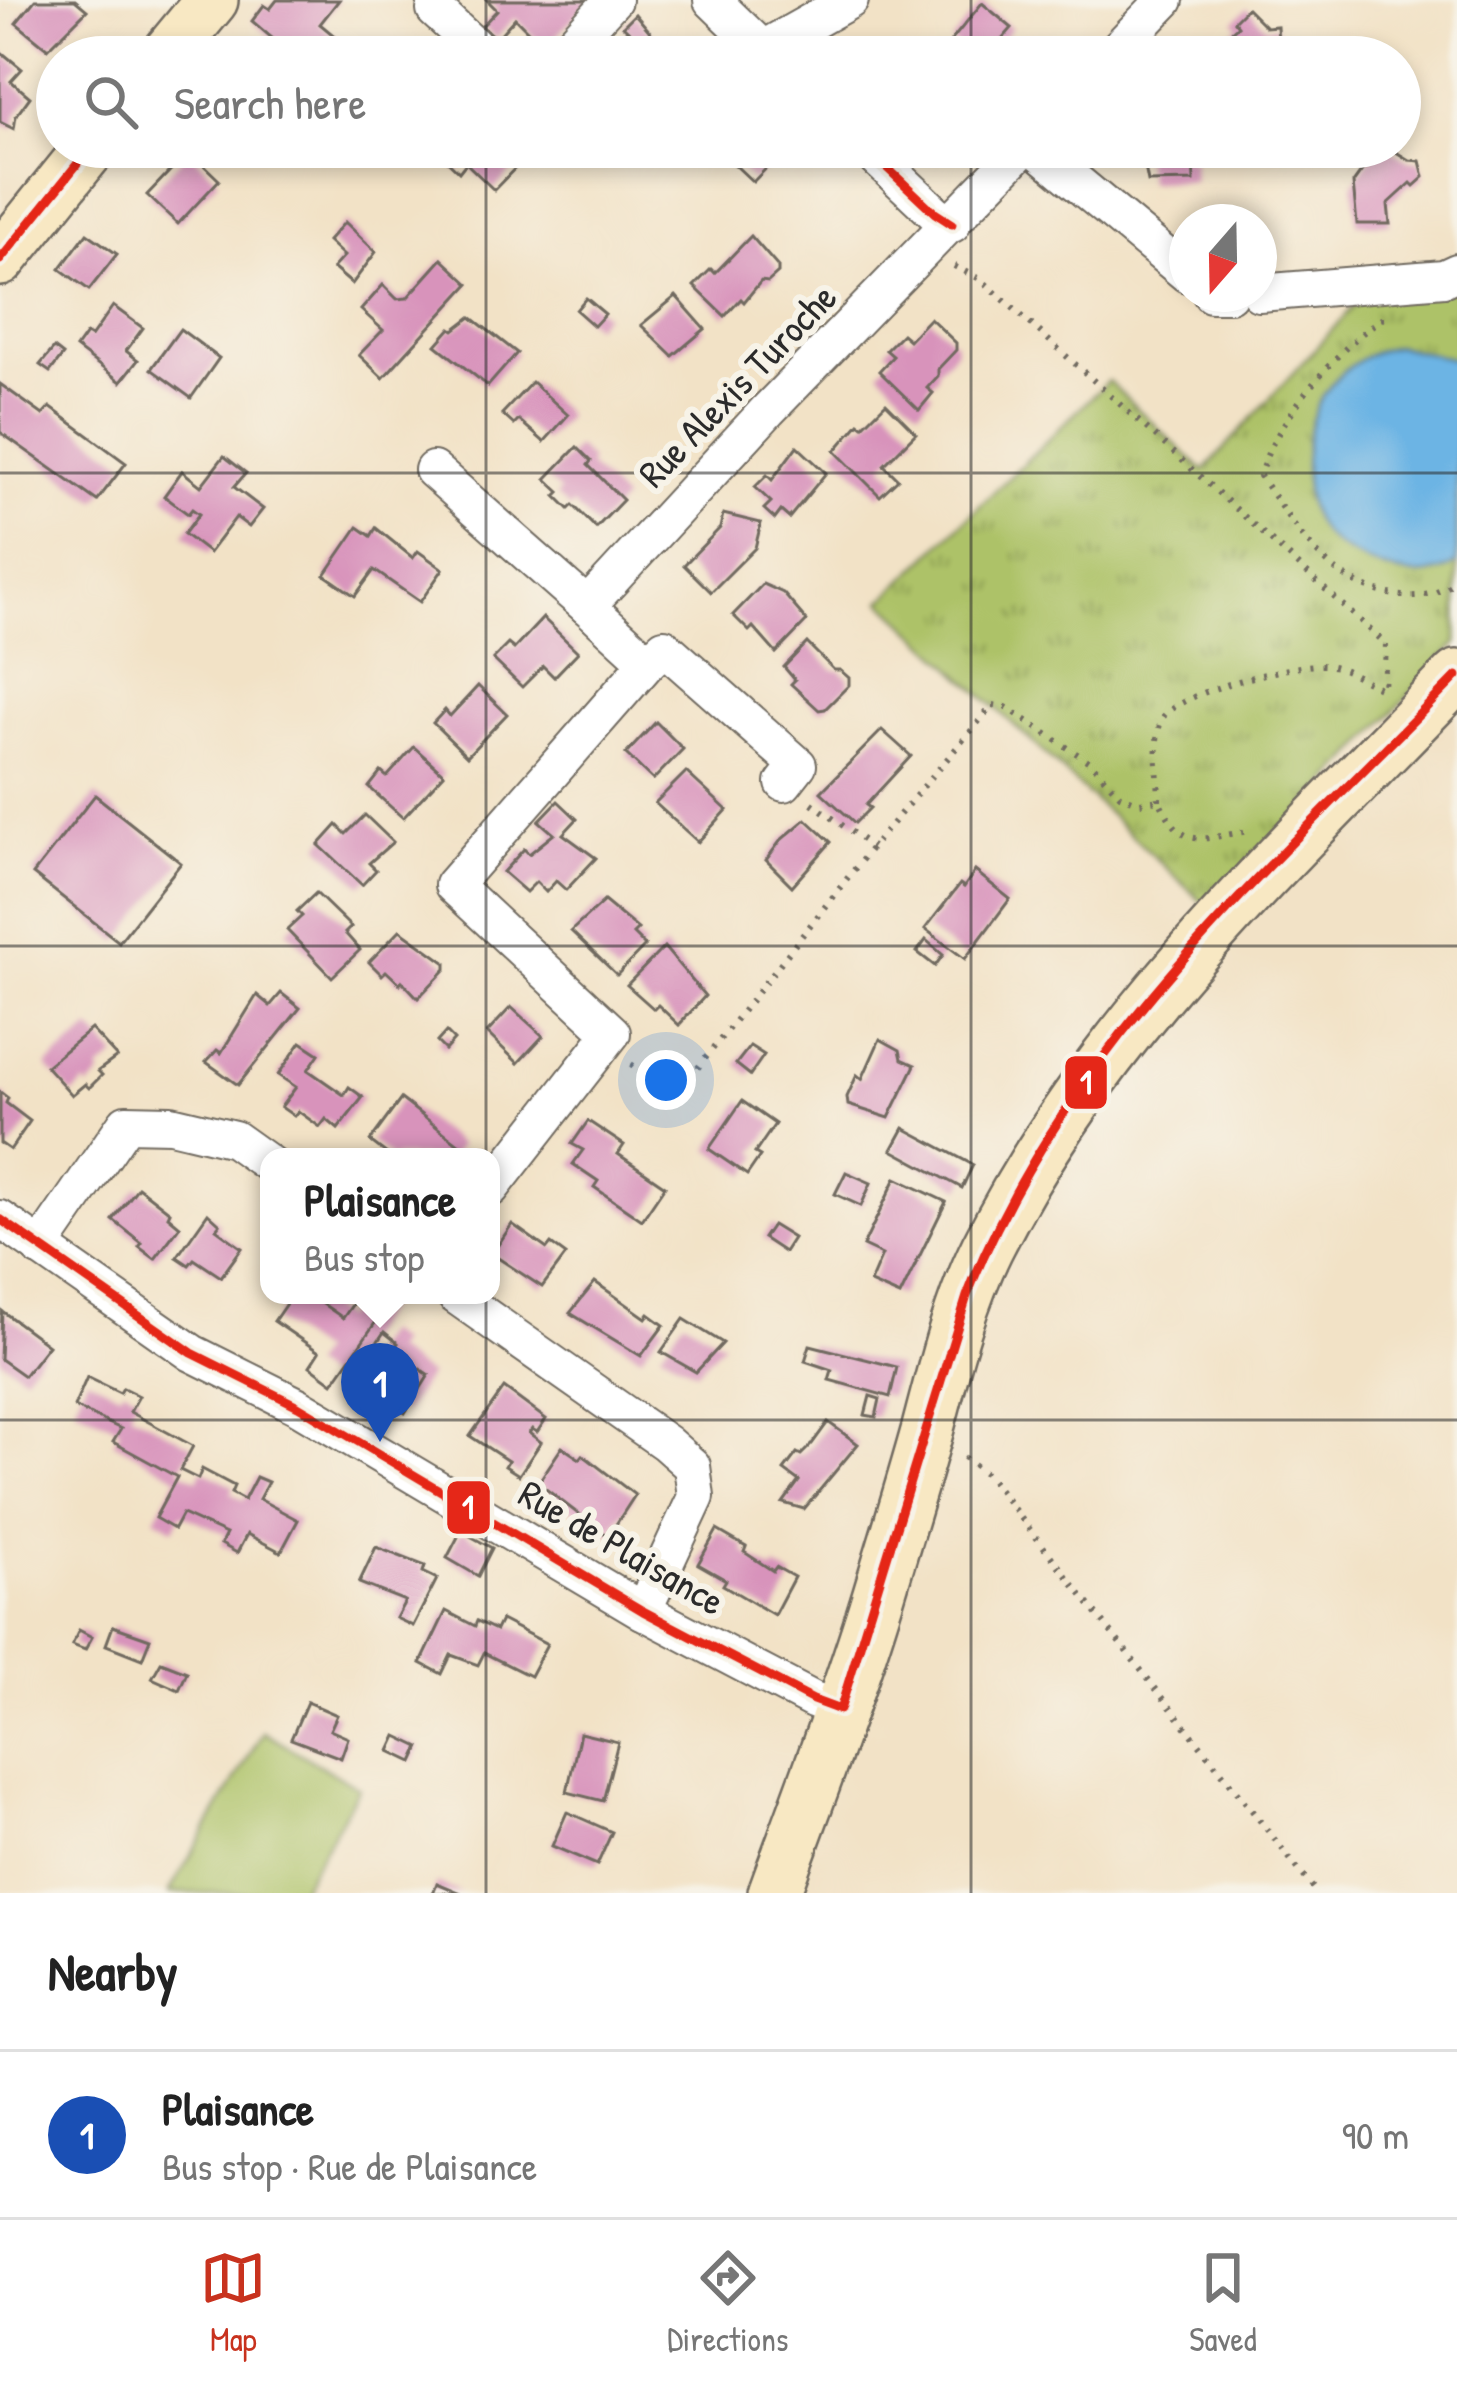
<!DOCTYPE html>
<html lang="en">
<head>
<meta charset="utf-8">
<style>
	body { margin:0; font-family:"Patrick Hand",sans-serif; background:#f6f6f6; color:#222 }
	.compass { position:absolute; left:1169px; top:204px; width:108px; height:108px; border-radius:50%; background:#fff; box-shadow:0 6px 18px #0003; rotate:200deg }
	.you { position:absolute; left:666px; top:1080px; width:42px; height:42px; margin:-30px; border:9px solid #fff; border-radius:50%; background:#1a73e8; box-shadow:0 0 0 18px #1a73e833 }
	.badge { display:grid; place-items:center; width:78px; height:78px; border-radius:50%; background:#c8321e; color:#fff; font-size:39px; font-weight:700 }
	.pin { position:absolute; translate:-50% -99px; filter:drop-shadow(0 3px 6px #0008) }
	.pin::after { content:''; position:absolute; top:63px; width:42px; height:36px; background:inherit; clip-path:polygon(0 0,100% 0,50% 100%) }
	.popup { position:absolute; left:260px; top:1148px; width:240px; height:156px; box-sizing:border-box; display:grid; place-content:center; border-radius:24px; background:#fff; filter:drop-shadow(0 3px 9px #0005); font-size:39px; white-space:nowrap; color:#767676 }
	.popup b { font-size:45px; color:#222 }
	.popup::after { content:''; position:absolute; left:50%; top:100%; margin-left:-24px; border:24px solid transparent; border-top-color:#fff }
	.list { margin:0; padding:0; list-style:none }
	h2 { display:flex; justify-content:space-between; align-items:center; height:156px; margin:0; padding:0 48px; font-size:51px }
	h2 small { font-size:39px; font-weight:400; color:#767676 }
	.list li { display:grid; grid-template-columns:78px 1fr auto; gap:36px; align-items:center; box-sizing:border-box; height:168px; padding:0 48px; border-top:3px solid #e0e0e0 }
	.list b { display:block; font-size:45px; white-space:nowrap }
	.list p { margin:0; font-size:39px; white-space:nowrap; color:#767676 }
	.list em { font-size:39px; font-style:normal; color:#767676 }
	.icon { flex:none; width:66px; height:66px; fill:none; stroke:currentColor; stroke-width:2; stroke-linecap:round; stroke-linejoin:round }
	.map { position:relative; flex:none; width:1457px; height:1893px; overflow:hidden }
	.search { position:absolute; background:#fff; box-shadow:0 6px 18px #0003; left:36px; right:36px; top:36px; height:132px; display:flex; align-items:center; gap:30px; box-sizing:border-box; padding:0 42px; border-radius:66px; color:#767676; font-size:45px }
	.sheet { height:324px; background:#fff }
	nav { display:flex; justify-content:space-around; align-items:center; box-sizing:border-box; height:168px; border-top:3px solid #e0e0e0; background:#fff; font-size:33px; color:#767676 }
	nav a { display:grid; justify-items:center; gap:6px }
	nav .on { color:#c8321e }
	.map>svg:first-child { display:block }
	.grass { fill:url(#grass-tufts); stroke:#6c7649; stroke-width:3 }
	.garden { fill:#adc267; stroke:#6c7649; stroke-width:3 }
	.water { fill:#6cb4e4; stroke:#4c7088; stroke-width:3 }
	.building { fill:#d893bb }
	.lines { fill:none; stroke-linecap:round; stroke-linejoin:round }
	.street-casing { stroke:#716b61; stroke-width:40 }
	.secondary-casing { stroke:#716b61; stroke-width:56 }
	.path { stroke:#716b61; stroke-width:6; stroke-dasharray:3 9; stroke-linecap:butt }
	.street { stroke:#fff; stroke-width:36 }
	.secondary { stroke:#f8e8c3; stroke-width:51 }
	.bus-1-casing { stroke:#f7f3e8; stroke-width:18 }
	.bus-1 { stroke:#e52718; stroke-width:9 }
	.grid { fill:none; stroke:#2b2b2b; stroke-width:3; stroke-opacity:0.55 }
	.labels { text-anchor:middle; stroke-width:12; stroke-linejoin:round; paint-order:stroke }
	.street-label { font-size:39px; fill:#2b2b2b; stroke:#f7f3e8 }
	.line-badge { stroke:#f7f3e8; stroke-width:4.5 }
	.badge-label { font-size:33px; text-anchor:middle; font-weight:bold; fill:#fff }
</style>
</head>
<body>
<div class="map">
<svg width="1457" height="1893" viewBox="0 0 1457 1893">
	<defs>
		<pattern id="grass-tufts" width="24" height="20" patternUnits="userSpaceOnUse" patternTransform="scale(3)"><rect width="24" height="20" fill="#adc267"/><path d="M3 7l-1-3M5 7V3M7 7l1-3M15 17l-1-3M17 17v-4M19 17l1-3" fill="none" stroke="#8d9e55"/></pattern>
	</defs>
	<rect width="100%" height="100%" fill="#f7f3e8"/>
	<filter id="ink" filterUnits="userSpaceOnUse"><feTurbulence type="fractalNoise" baseFrequency=".00833" numOctaves="2"/><feDisplacementMap in="SourceGraphic" scale="24" xChannelSelector="R" yChannelSelector="G"/><feConvolveMatrix kernelMatrix="1 2 1 2 8 2 1 2 1" color-interpolation-filters="sRGB"/></filter>
	<filter id="wash" filterUnits="userSpaceOnUse"><feTurbulence type="fractalNoise" baseFrequency=".004" numOctaves="4" result="noise"/><feDisplacementMap in="SourceGraphic" scale="48" xChannelSelector="R" yChannelSelector="G"/><feGaussianBlur stdDeviation="2.7" result="paint"/><feColorMatrix in="noise" values="0 0 0 0 0 0 0 0 0 0 0 0 0 0 0 0 0 1.4 0 .05"/><feComposite in="paint" operator="in"/></filter>
	<g filter="url(#wash)">
		<rect width="100%" height="100%" fill="#f2e2c6"/>
		<!-- grass -->
		<path class="grass" d="M1457 286V643L1211 910 882 601 1108 381 1204 471 1361 298Z"/>
		<!-- garden -->
		<path class="garden" d="M263 1732 359 1788 298 1893H169Z"/>
		<!-- water -->
		<path class="water" d="M1397 346 1457 360V563C1432 580 1404 577 1377 566 1357 557 1336 549 1322 532 1298 502 1302 439 1318 405 1333 374 1365 351 1397 346Z"/>
		<g id="blocks">
			<!-- building -->
			<g class="building">
				<path d="M35 0H75L87 10 48 49 16 23Z"/>
				<path d="M277 0H339L320 24 360 57H294L252 21 264 5 270 9Z"/>
				<path d="M487 0H590L545 48 515 18 496 39 482 26 497 10Z"/>
				<path d="M982 3 1012 28 987 57H970L951 41Z"/>
				<path d="M1247 8 1266 27 1277 26 1278 43 1263 57H1203L1238 26 1234 21Z"/>
				<path d="M635 14 651 33 676 57H637L632 52 641 43 623 26Z"/>
				<path d="M0 51 22 69 11 81 30 97 16 116 14 129 0 122Z"/>
				<path d="M433 147H511L524 159 494 190 466 163 459 172Z"/>
				<path d="M716 147H783V151L753 182Z"/>
				<path d="M1141 147H1183L1184 159H1193L1194 181 1148 182Z"/>
				<path d="M1388 147 1409 160 1420 161 1424 177 1414 186 1411 183 1388 204 1390 224H1357L1353 183 1371 158Z"/>
				<path d="M189 151 219 180 178 224 147 195Z"/>
				<path d="M345 222 376 252 352 284 333 268 344 256 328 241Z"/>
				<path d="M87 233 117 254 89 290 60 269Z"/>
				<path d="M751 236 778 267V273L768 282 761 281 744 302 741 299 725 316 694 286 711 269 715 273Z"/>
				<path d="M442 259 469 284 383 378 359 355 383 330 361 310 383 285 397 299 407 298Z"/>
				<path d="M676 296 705 329 673 356 641 325Z"/>
				<path d="M586 298 605 314 594 326 576 310Z"/>
				<path d="M113 306 143 328 126 351 138 360 121 382 76 348 86 334 91 337Z"/>
				<path d="M471 317 517 353 488 386 436 345 451 328 454 330Z"/>
				<path d="M930 318 956 343V350L938 369V376L927 388 933 393 919 410 879 371 893 356 886 350 902 334 909 340Z"/>
				<path d="M180 329 219 358 191 398 151 369Z"/>
				<path d="M54 348 63 355 50 372 40 365Z"/>
				<path d="M532 382 568 415 544 442 519 420 514 425 502 414Z"/>
				<path d="M0 384 43 415 50 407 126 463 97 501 0 432Z"/>
				<path d="M886 403 916 433 884 465 898 479 880 496 835 451 859 423 863 426Z"/>
				<path d="M797 446 826 473 789 518 781 511 775 519 764 509 771 502 755 487 767 475 772 480Z"/>
				<path d="M577 447 591 461 588 465 623 500 596 528 573 505 569 509 556 496 560 492 546 479Z"/>
				<path d="M224 456 246 473 234 487 263 509 249 527 236 517 209 553 184 534 199 514 192 509 188 514 164 496 182 471 201 486Z"/>
				<path d="M723 514 761 523 755 548 711 592 684 565 720 528Z"/>
				<path d="M358 527 371 536 376 528 413 558 418 551 443 569 420 602 374 570 355 596 325 575Z"/>
				<path d="M763 584 783 593 807 621 776 653 753 627 749 631 733 615Z"/>
				<path d="M543 618 578 652 554 677 543 666 522 687 493 659 508 644 514 649Z"/>
				<path d="M807 643 834 670H840L849 678V685L825 709 819 710 791 684 795 680 784 667Z"/>
				<path d="M478 686 507 714 467 756 433 723 445 710 450 716Z"/>
				<path d="M656 722 683 749 653 780 626 754Z"/>
				<path d="M882 730 911 756 866 805 870 808 855 823 821 792Z"/>
				<path d="M414 747 444 774 403 818 369 787 381 772 387 777Z"/>
				<path d="M686 772 727 810 698 842 655 803Z"/>
				<path d="M95 795 181 863 119 942 33 874Z"/>
				<path d="M558 801 577 819 563 834 596 858 566 890 556 881 546 892 536 882 526 892 503 872 524 849 529 854 554 834 539 821Z"/>
				<path d="M365 815 393 842 369 863 376 870 362 885 319 845 337 825 346 834Z"/>
				<path d="M806 819 831 842 792 886 766 860 781 840Z"/>
				<path d="M975 871 1010 899 965 959 925 929 960 884 964 887Z"/>
				<path d="M316 893 351 927 345 933 360 950 332 977 287 930 302 916 297 911Z"/>
				<path d="M604 901 638 929 633 934 645 946 617 975 571 931Z"/>
				<path d="M400 930 446 963V969L418 998 402 981 400 984 386 971 382 975 369 962Z"/>
				<path d="M926 940 943 955 935 966 917 952Z"/>
				<path d="M664 947 705 996 679 1025 658 1005 654 1009 627 985Z"/>
				<path d="M281 993 300 1008 238 1085 206 1062 217 1050 221 1053 257 995 270 1006Z"/>
				<path d="M511 1007 543 1036 518 1063 487 1033Z"/>
				<path d="M91 1029 117 1057 98 1071 102 1075 89 1088 85 1084 72 1095 46 1066Z"/>
				<path d="M446 1032 454 1040 445 1050 437 1042Z"/>
				<path d="M880 1039 900 1050 902 1059 915 1065 889 1118 848 1105 847 1097 857 1075 862 1079Z"/>
				<path d="M301 1042 319 1054 308 1070 344 1095 349 1087 363 1097 338 1129 326 1119 320 1127 298 1111 294 1116 281 1107 296 1087 278 1075Z"/>
				<path d="M750 1046 764 1055 750 1075 736 1064Z"/>
				<path d="M0 1092 8 1098 6 1103 30 1121 10 1150 0 1143Z"/>
				<path d="M401 1099 460 1145 451 1157H391L370 1141Z"/>
				<path d="M742 1101 775 1124 755 1153 760 1156 747 1175 709 1149Z"/>
				<path d="M588 1121 624 1145 618 1154 665 1186 642 1220 594 1187 598 1181 573 1164 583 1150 572 1144Z"/>
				<path d="M904 1128 973 1165 962 1188 892 1150Z"/>
				<path d="M846 1172 871 1183 861 1206 835 1194Z"/>
				<path d="M896 1178 946 1202 900 1296 870 1283 882 1255 863 1246Z"/>
				<path d="M138 1187 170 1212 168 1216 180 1226 155 1259 139 1247 142 1243 113 1220Z"/>
				<path d="M208 1213 220 1224 216 1229 242 1248 221 1277 194 1259 189 1265 177 1257Z"/>
				<path d="M512 1224 547 1249 551 1244 566 1255 542 1287 492 1254Z"/>
				<path d="M772 1225 793 1238 784 1252 763 1238Z"/>
				<path d="M595 1282 646 1318 649 1314 664 1325 641 1356 570 1313Z"/>
				<path d="M292 1295H310L343 1318 359 1295H371L387 1306 333 1383 310 1366 319 1352 274 1321Z"/>
				<path d="M2 1311 48 1345 24 1376 0 1359Z"/>
				<path d="M684 1319 723 1343 696 1372 661 1352Z"/>
				<path d="M384 1332 398 1343 393 1351 429 1375 405 1413 390 1403 393 1397 370 1382 374 1376 360 1368Z"/>
				<path d="M810 1345 897 1367 890 1397 829 1380 832 1370 805 1361Z"/>
				<path d="M87 1377 120 1393 123 1388 139 1396 130 1412 193 1446 180 1470 198 1479 202 1469 234 1486 231 1493 244 1500 256 1477 268 1482 259 1499 298 1520 281 1552 247 1534 237 1553 221 1544 226 1534 182 1514 174 1529 155 1518 177 1477 113 1442 121 1429 74 1407Z"/>
				<path d="M504 1388 546 1419 537 1432 532 1429 529 1433 541 1442 519 1475 505 1466 508 1461 470 1436Z"/>
				<path d="M870 1396 880 1399 876 1417 865 1415Z"/>
				<path d="M828 1422 858 1444 804 1509 783 1503 799 1481 784 1470 797 1453 801 1455 812 1444Z"/>
				<path d="M562 1447 580 1459 583 1455 635 1495 609 1535 592 1529 590 1523 538 1483Z"/>
				<path d="M717 1530 746 1547 744 1552 773 1571 776 1567 794 1577 774 1615 723 1585 726 1580 698 1564Z"/>
				<path d="M461 1531 492 1548 478 1576 447 1558Z"/>
				<path d="M376 1547 425 1566 423 1572 437 1579 413 1626 396 1618 405 1601 359 1583Z"/>
				<path d="M446 1611 475 1626 477 1621 496 1630 501 1620 547 1644 530 1676 484 1653 478 1665 451 1655 442 1674 421 1663Z"/>
				<path d="M113 1626 150 1639 142 1659 106 1645Z"/>
				<path d="M79 1630 92 1637 85 1650 72 1645Z"/>
				<path d="M161 1662 187 1672 179 1690 152 1678Z"/>
				<path d="M307 1702 337 1715 330 1730 348 1738 341 1758 291 1739Z"/>
				<path d="M580 1733 618 1742 603 1801 567 1792Z"/>
				<path d="M397 1736 420 1747 413 1762 390 1751Z"/>
				<path d="M567 1812 612 1832 597 1865 552 1846Z"/>
				<path d="M437 1883 461 1893H433Z"/>
			</g>
		</g>
	</g>
	<g filter="url(#ink)">
		<use href="#blocks" fill-opacity="0" stroke="#716b61" stroke-width="3"/>
		<g class="lines">
			<!-- street casing -->
			<g class="street-casing">
				<g id="street">
					<path d="M712 0 771 57"/>
					<path d="M435 10 486 57"/>
					<path d="M763 49 850 0"/>
					<path d="M560 57 613 0"/>
					<path d="M1110 57 1165 0"/>
					<path d="M865 147 935 213 952 224"/>
					<path d="M1034 147 1187 274"/>
					<path d="M1259 293 1444 278 1457 272"/>
					<path d="M1211 294H1229"/>
					<path d="M433 470 587 606"/>
					<path d="M648 662 664 647 798 765 784 783"/>
					<path d="M491 1188 612 1033 453 885 648 662 587 606 768 410 1024 147"/>
					<path d="M0 1219 192 1353 298 1406 643 1611 813 1700 840 1710"/>
					<path d="M40 1248 126 1123 171 1124 234 1139 269 1164"/>
					<path d="M455 1295 666 1443 692 1466 696 1497 643 1611"/>
				</g>
			</g>
			<!-- secondary casing -->
			<g class="secondary-casing">
				<g id="secondary">
					<path d="M165 57 212 0"/>
					<path d="M0 260 91 147"/>
					<path d="M774 1893C813 1785 855 1678 887 1567 901 1521 915 1475 928 1428 944 1367 959 1305 987 1248 1099 1024 1287 854 1457 676"/>
				</g>
			</g>
			<!-- path -->
			<g class="path">
				<path d="M954 266 982 280 1386 644 1384 691"/>
				<path d="M1384 318C1340 343 1271 427 1260 476 1282 508 1305 546 1336 570 1369 595 1424 609 1457 580"/>
				<path d="M1159 800C1159 777 1151 736 1164 716 1181 692 1295 663 1325 665 1346 666 1365 683 1385 690"/>
				<path d="M812 803 872 847"/>
				<path d="M631 1064 654 1083 670 1090 685 1084 872 847 993 705 1006 707 1091 763 1120 795 1140 803 1159 800C1185 853 1198 838 1250 831"/>
				<path d="M964 1457 987 1475 1317 1893"/>
			</g>
			<!-- street -->
			<use href="#street" class="street"/>
			<!-- secondary -->
			<use href="#secondary" class="secondary"/>
			<!-- bus-1 casing -->
			<g class="bus-1-casing">
				<g id="bus-1">
					<path d="M865 147 935 213 952 224"/>
					<path d="M0 260 91 147"/>
					<path d="M0 1219 192 1353 298 1406 643 1611 813 1700 840 1710 967 1296C1063 1048 1276 862 1457 676"/>
				</g>
			</g>
			<!-- bus-1 -->
			<use href="#bus-1" class="bus-1"/>
		</g>
	</g>
	<!-- grid -->
	<path class="grid" d="M486 0V57M971 0V57M486 147V1893M971 147V1893M0 473H1457M0 946H1457M0 1420H1457"/>
	<g class="labels">
		<!-- street labels -->
		<g class="street-label">
			<text transform="translate(737 385) rotate(-46)" y="14">Rue Alexis Turoche</text>
			<text transform="translate(622 1547) rotate(30)" y="14">Rue de Plaisance</text>
		</g>
	</g>
	<g class="line-badge">
		<rect x="1063" y="1054" width="46" height="57" rx="12" fill="#e52718"/>
		<rect x="445" y="1479" width="47" height="57" rx="12" fill="#e52718"/>
	</g>
	<g class="badge-label">
		<text x="1086" y="1094">1</text>
		<text x="468" y="1519">1</text>
	</g>
</svg>
<svg class="compass" viewBox="-18 -18 36 36"><path d="M0-13l5 13h-10z" fill="#e53935"/><path d="M0 13l5-13h-10z" fill="#767676"/></svg>
<div class="you"></div>
<div class="pin badge" style="left:380px;top:1442px;background:#1a4fb4">1</div>
<div class="popup"><b>Plaisance</b>Bus stop</div>
<div class="search"><svg class="icon" aria-label="search" viewBox="0 0 24 24"><circle cx="10" cy="10" r="6"/><path d="M15 15l6 6"/></svg>Search here</div>
</div>
<section class="sheet">
<h2>Nearby<small></small></h2>
<ul class="list">
<li><span class="badge" style="background:#1a4fb4">1</span><div><b>Plaisance</b><p>Bus stop · Rue de Plaisance</p></div><em>90 m</em></li>
</ul>
</section>
<nav>
<a class="on"><svg class="icon" aria-label="map" viewBox="0 0 24 24"><path d="M3 6l6-2 6 2 6-2v14l-6 2-6-2-6 2zM9 4v14M15 6v14"/></svg>Map</a>
<a><svg class="icon" aria-label="directions" viewBox="0 0 24 24"><path d="M12 3l9 9-9 9-9-9zM9 14v-3h6M13 9l2 2-2 2"/></svg>Directions</a>
<a><svg class="icon" aria-label="saved" viewBox="0 0 24 24"><path d="M7 4h10v16l-5-4-5 4z"/></svg>Saved</a>
</nav>
</body>
</html>
